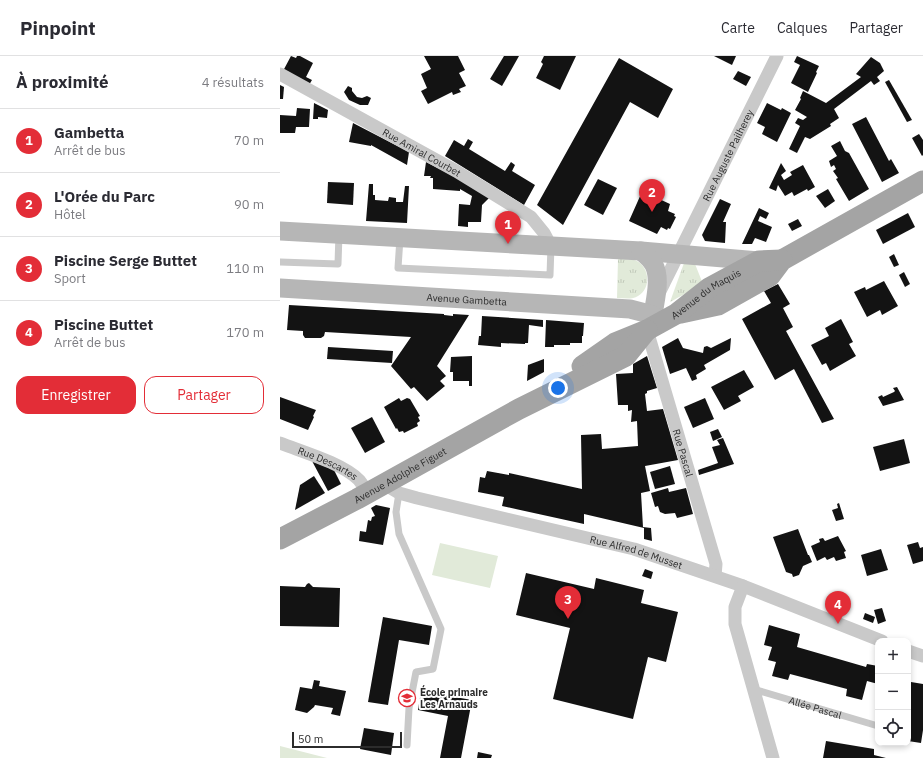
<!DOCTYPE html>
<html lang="fr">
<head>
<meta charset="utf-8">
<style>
	body { margin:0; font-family:"IBM Plex Sans",sans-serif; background:#f2f2f3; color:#2b2b33 }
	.controls { position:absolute; right:12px; bottom:12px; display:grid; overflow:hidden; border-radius:8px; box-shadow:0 2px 6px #0003 }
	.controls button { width:36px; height:36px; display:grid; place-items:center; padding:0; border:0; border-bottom:1px solid #e1e1e2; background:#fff; color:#2b2b33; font:20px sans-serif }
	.scale { position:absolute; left:12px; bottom:10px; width:110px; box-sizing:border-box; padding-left:4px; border:2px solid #2c2c2c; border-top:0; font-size:11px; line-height:14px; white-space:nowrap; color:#2c2c2c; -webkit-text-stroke:3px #fff; paint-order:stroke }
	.you { position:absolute; left:278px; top:332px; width:14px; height:14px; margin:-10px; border:3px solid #fff; border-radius:50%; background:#1a73e8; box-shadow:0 0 0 6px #1a73e833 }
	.badge { display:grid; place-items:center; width:26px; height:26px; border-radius:50%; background:#e32d37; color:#fff; font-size:13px; font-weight:700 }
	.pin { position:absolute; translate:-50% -33px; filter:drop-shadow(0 1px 2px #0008) }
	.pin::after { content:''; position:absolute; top:21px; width:14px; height:12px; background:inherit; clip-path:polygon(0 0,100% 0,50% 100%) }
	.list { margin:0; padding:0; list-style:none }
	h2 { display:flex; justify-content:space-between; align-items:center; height:52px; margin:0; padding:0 16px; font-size:17px }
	h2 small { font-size:13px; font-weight:400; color:#7c7c81 }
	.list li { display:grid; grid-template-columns:26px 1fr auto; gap:12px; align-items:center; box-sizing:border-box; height:64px; padding:0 16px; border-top:1px solid #e1e1e2 }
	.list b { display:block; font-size:15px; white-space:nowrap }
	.list p { margin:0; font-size:13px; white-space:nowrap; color:#7c7c81 }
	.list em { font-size:13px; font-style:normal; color:#7c7c81 }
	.actions { display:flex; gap:8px; padding:12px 16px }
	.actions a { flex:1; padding:9px 0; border:1px solid #e32d37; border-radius:12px; text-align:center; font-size:14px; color:#e32d37 }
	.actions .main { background:#e32d37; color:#fff }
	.icon { flex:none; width:22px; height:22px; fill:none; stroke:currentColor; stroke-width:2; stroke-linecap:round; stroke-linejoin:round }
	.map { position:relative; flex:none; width:643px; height:702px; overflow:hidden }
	header { display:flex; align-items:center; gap:24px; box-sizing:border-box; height:56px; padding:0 20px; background:#fff; border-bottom:1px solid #e1e1e2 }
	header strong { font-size:19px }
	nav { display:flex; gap:22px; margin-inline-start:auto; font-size:14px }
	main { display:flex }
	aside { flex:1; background:#fff }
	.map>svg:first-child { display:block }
	.grass { fill:url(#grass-tufts) }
	.park { fill:#e1ead9 }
	.building { fill:#131313 }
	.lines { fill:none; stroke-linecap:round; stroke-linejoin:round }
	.service { stroke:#c9c9c9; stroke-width:7 }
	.minor { stroke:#c9c9c9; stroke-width:13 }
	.secondary { stroke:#b6b6b6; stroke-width:19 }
	.primary { stroke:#a4a4a4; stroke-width:21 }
	.labels { text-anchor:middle; stroke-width:4; stroke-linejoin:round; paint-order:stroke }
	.street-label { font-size:10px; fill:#2c2c2c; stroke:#fff }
	.poi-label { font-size:10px; font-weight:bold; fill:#2c2c2c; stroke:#fff; text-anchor:start }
</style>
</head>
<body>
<header>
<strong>Pinpoint</strong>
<nav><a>Carte</a><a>Calques</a><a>Partager</a></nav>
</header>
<main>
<aside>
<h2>À proximité<small>4 résultats</small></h2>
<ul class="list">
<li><span class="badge">1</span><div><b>Gambetta</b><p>Arrêt de bus</p></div><em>70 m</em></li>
<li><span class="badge">2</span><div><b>L'Orée du Parc</b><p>Hôtel</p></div><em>90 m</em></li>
<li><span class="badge">3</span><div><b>Piscine Serge Buttet</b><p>Sport</p></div><em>110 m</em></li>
<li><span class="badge">4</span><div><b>Piscine Buttet</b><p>Arrêt de bus</p></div><em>170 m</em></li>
</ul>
<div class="actions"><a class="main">Enregistrer</a><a>Partager</a></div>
</aside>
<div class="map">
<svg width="643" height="702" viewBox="0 0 643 702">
	<defs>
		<pattern id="grass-tufts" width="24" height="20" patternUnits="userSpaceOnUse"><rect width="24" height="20" fill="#e1ead9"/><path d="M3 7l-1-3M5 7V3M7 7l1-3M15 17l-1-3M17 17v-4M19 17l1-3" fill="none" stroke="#c1c9ba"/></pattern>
	</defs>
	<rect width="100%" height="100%" fill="#fff"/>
	<!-- grass -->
	<g class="grass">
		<path d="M338 203C344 203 352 203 357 205 370 212 371 233 358 240 352 244 344 242 337 242Z"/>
		<path d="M404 207 415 208 423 228 390 246Z"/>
	</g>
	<!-- park -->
	<g class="park">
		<path d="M160 487 218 500 210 532 152 519Z"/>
		<path d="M0 690 47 702H0Z"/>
	</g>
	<!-- building -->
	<g class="building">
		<path d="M11 0 16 2 17 0H20L33 7 26 21 32 24 29 29 3 15Z"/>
		<path d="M144 0H178L185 14 179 17 186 30 179 33 181 36 173 39 172 36 148 48 141 35 147 32 141 18 151 13Z"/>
		<path d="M224 0H239L222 30 210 23Z"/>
		<path d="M264 0H296L280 34 256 22 263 8 261 6Z"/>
		<path d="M434 0H456L452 9Z"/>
		<path d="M517 0 539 10 536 16 537 17 528 36 511 27 520 9 514 6Z"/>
		<path d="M591 1 600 7 604 15 597 21 600 25 594 29 591 25 554 53 559 62 550 68 551 70 530 83 525 81 517 97 509 93 520 70 515 67 518 62 523 64 527 61 515 54 521 43 520 42 523 35 546 47 581 21 576 18Z"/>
		<path d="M339 2 393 33 378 62 350 46 283 169 257 149Z"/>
		<path d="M458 15 471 21 466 30 453 23Z"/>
		<path d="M609 24 632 64 627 66 605 26Z"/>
		<path d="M0 29 4 31 3 43H0Z"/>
		<path d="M68 30 72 32V35L77 41 82 42 87 40 91 42 88 49H80L69 44 64 36Z"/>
		<path d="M34 47 48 54 47 62 38 61V63H33Z"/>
		<path d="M487 47 501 54 502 52 511 57 497 86 482 78 485 71 477 67Z"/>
		<path d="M17 52 30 53 29 71H16L15 77H0V59L16 60Z"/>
		<path d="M586 61 609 105 611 103 619 117 602 126 572 68Z"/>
		<path d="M73 67 129 96 127 109 91 89V90L69 86Z"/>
		<path d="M639 78 643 84V99L642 100 632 82Z"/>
		<path d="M188 83 193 86 189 93 225 115 231 106 235 109 232 115 255 129 244 149 165 100 174 84 184 90Z"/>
		<path d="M560 85 565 95 569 97 589 133 569 145 556 123 558 122 553 115 556 113 554 109 551 111 549 105 557 100 551 90Z"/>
		<path d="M146 106 181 124 209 142 202 149 201 166H188V171L178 170 179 148 190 149 192 140 180 133V135L153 133V122H150L151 120H144Z"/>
		<path d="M501 107 506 115 501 119 504 124 512 119 510 116 523 109 535 131 528 135 527 133 514 140 512 136 505 140 498 129 496 135 489 132Z"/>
		<path d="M318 123 337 132 323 159 304 149Z"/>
		<path d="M48 126 74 127 73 149 47 147Z"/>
		<path d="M89 128H93V139H95V144L108 145 109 141 116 142V146H123L125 130H129L127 167 86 165Z"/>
		<path d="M548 133 555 145 545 152 536 140Z"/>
		<path d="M364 136 390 148 388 155 395 158 394 160 396 161 390 173 388 172 387 174 381 171 377 178 349 165 361 138 362 139Z"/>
		<path d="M440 143 451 148 443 166H446L445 187 425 185 422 179Z"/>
		<path d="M479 152 489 157 486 163 480 160 478 165 492 171 486 186 475 182 472 188H462Z"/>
		<path d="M628 157 635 171 603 188 596 174Z"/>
		<path d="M518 163 522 170 512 175 508 168Z"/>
		<path d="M614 198 619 209 614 211 609 201Z"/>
		<path d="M624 216 630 228 625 231 619 219Z"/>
		<path d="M604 225 618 250 602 259 600 254 587 261 574 236 585 231 586 234Z"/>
		<path d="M498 228 510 248 503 252 513 271 506 275 554 363 542 367 514 313 495 324 462 263 491 247 484 235Z"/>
		<path d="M9 249 164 258V259L173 260V258L189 259 157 310 166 320 160 325 165 330 147 345 134 331 131 333 111 310 131 281 45 276 44 280 41 282H25L23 279V275L7 274Z"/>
		<path d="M202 260 263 264V271L249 269 248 287H245V288L221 287V291L198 289 199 280H201Z"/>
		<path d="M561 263 573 286 569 288 576 300 550 315 546 307 542 309 531 289 549 280 545 272Z"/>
		<path d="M266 264 304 267 303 280H302V287H290V289H274V291H265Z"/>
		<path d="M398 282 403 292 423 297 424 291 427 290 431 292 451 282 450 294 424 309 426 313 416 319 417 323 412 325 406 312 390 318 382 291Z"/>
		<path d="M48 291 113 295 112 307 47 303Z"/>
		<path d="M192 300V330H189V325H173V316H170L171 301Z"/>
		<path d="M367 300 377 332 367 335V337L365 338 367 355 383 353 398 404 365 410 370 435 361 437 363 471 371 472 372 485 364 483V472L304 458V468L222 450 224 441 198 436 200 421 205 422 207 415 229 419V417L302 433 301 379 321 378 322 393 358 390 357 365 351 366 352 354 348 355V349H338L336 318 353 317V308Z"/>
		<path d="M264 303V316L247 325 248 309Z"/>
		<path d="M464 314 474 331 458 340 461 345 444 354 431 331Z"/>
		<path d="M617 331 624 344 603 350 598 341 602 339 603 341 614 336 615 335 613 332Z"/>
		<path d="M0 341 36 354 33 360 34 361 28 374 0 363Z"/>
		<path d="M119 342 121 345 127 342 130 343 140 360 138 361 140 365 137 367 138 370 124 377 123 375 119 376 117 372 116 373 104 351Z"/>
		<path d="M425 342 434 363 413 372 404 351Z"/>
		<path d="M92 361 105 386 85 397 71 372Z"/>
		<path d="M438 373 442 381 433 385 430 376Z"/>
		<path d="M443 382 454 408 419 419 418 414 438 407 432 391 440 389 437 384Z"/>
		<path d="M624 383 630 407 600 415 593 391Z"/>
		<path d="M32 405 54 414 61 428 48 435Z"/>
		<path d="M390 410 395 428 375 433 370 416Z"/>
		<path d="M34 420 45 437 15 454 20 429Z"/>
		<path d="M388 432 389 436 406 432 413 458 397 462 395 457 385 458 380 456 378 450 375 451 371 437Z"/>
		<path d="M559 447 564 463 556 465 552 454 558 452 557 448Z"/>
		<path d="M96 449 110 452 103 489 79 485 80 475 86 476 88 464 91 465 92 461 95 460 91 452Z"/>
		<path d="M518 473 528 499H529L532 506 523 510 519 519 513 521 512 518 506 516 493 481Z"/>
		<path d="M558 480 566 495 564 496 566 502 556 505 554 501 547 504 545 501 537 505 531 490 540 486 539 483 543 482 545 485Z"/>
		<path d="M638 486 640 492 643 491V505L633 508 627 489Z"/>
		<path d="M601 493 608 514 587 520 581 499Z"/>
		<path d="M365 513 373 516 371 523 362 520Z"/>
		<path d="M246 517 314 533 316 522 364 534 361 547 398 556 386 606 368 601 353 663 273 643 290 572 236 559Z"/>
		<path d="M29 527 33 531 60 532 59 571 0 570V530L25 531 27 528Z"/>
		<path d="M602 552 606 565 598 568 594 554Z"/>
		<path d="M585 557 595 561 593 567 583 563Z"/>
		<path d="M103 561 152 570 149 589 119 584 108 649 88 646Z"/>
		<path d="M489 569 520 578 517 591 586 611 587 608 598 610V628L587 625 582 644 566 640 567 633 510 618 508 624 492 620 496 606 488 604 492 591 484 589Z"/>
		<path d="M34 624 40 625 39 630 66 635 60 660 51 658 53 652 35 649 34 651 27 657 15 654 20 631 32 633Z"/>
		<path d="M631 626 643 628V674L641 687 628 685V639Z"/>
		<path d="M141 635 192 644 181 702H160L168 660 138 654Z"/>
		<path d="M84 672 114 677 111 699 80 693Z"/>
		<path d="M546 685 594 693V699L606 702H543Z"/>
		<path d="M198 696 212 699 211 702H197Z"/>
	</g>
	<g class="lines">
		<!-- service -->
		<g class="service">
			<path d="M120 182 118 212 270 219 271 190"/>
			<path d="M0 206 58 208 59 178"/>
			<path d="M119 437 116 456 119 478 161 573 153 613 136 616 129 652 127 689"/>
			<path id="s1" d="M473 633 598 670"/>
		</g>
		<!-- minor -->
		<g class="minor">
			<path id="s2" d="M0 18 176 115 251 161 264 177 271 190"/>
			<path id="s3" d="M379 237 497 0"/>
			<path id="s4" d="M367 274 436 508 435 520"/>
			<path id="s5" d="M0 387C23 396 62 407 79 424 82 428 85 432 88 437"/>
			<path id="s6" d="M104 428 119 437 137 442 354 493 463 530 602 585"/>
			<path d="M463 530 455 551V568L493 702"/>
			<path d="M628 595 643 600"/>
		</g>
		<!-- secondary -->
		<g class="secondary">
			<path d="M0 175 361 195 479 205"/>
			<path d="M361 195C366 199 371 203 374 209 381 223 375 244 373 259"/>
			<path id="s7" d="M0 232 350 253 373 259 379 268"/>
		</g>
		<!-- primary -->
		<g class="primary">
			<path d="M401 257 438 249 490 220 502 204 643 125"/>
			<path id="s8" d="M302 310 335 287 367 274 396 258 429 232 479 205 502 204"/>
			<path id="s9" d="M0 483 77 443 239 353 346 300 367 274"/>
		</g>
	</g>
	<!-- icons -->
	<defs>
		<g id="school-ring" transform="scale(0.9)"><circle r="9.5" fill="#fff" stroke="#e32d37" stroke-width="1.5"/><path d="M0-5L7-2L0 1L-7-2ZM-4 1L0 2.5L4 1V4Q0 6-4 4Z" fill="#e32d37"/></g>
	</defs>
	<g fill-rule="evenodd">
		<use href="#school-ring" x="127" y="642"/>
	</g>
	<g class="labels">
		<!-- street labels -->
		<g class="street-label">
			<text dy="4" stroke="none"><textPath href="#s2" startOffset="162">Rue Amiral Courbet</textPath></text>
			<text dy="4" stroke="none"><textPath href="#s3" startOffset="154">Rue Auguste Pailherey</textPath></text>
			<text dy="4" stroke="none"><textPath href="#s8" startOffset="144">Avenue du Maquis</textPath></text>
			<text dy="4" stroke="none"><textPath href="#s7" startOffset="187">Avenue Gambetta</textPath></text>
			<text dy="4" stroke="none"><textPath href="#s4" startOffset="128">Rue Pascal</textPath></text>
			<text dy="4" stroke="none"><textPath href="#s5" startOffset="52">Rue Descartes</textPath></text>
			<text dy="4" stroke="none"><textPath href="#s9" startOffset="136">Avenue Adolphe Figuet</textPath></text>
			<text dy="4" stroke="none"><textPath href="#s6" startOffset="262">Rue Alfred de Musset</textPath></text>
			<text dy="4" stroke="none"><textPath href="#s1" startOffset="65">Allée Pascal</textPath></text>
		</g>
		<!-- poi labels -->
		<g class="poi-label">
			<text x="140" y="640">École primaire<tspan x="140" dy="12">Les Arnauds</tspan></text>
		</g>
	</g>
</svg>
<div class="controls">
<button>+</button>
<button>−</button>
<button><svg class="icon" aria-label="locate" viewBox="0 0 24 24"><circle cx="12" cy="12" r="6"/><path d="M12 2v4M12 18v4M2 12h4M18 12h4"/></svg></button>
</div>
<div class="scale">50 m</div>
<div class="you"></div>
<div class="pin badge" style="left:228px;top:188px">1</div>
<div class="pin badge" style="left:372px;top:156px">2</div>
<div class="pin badge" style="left:288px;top:563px">3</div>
<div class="pin badge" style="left:558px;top:568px">4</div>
</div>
</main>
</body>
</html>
